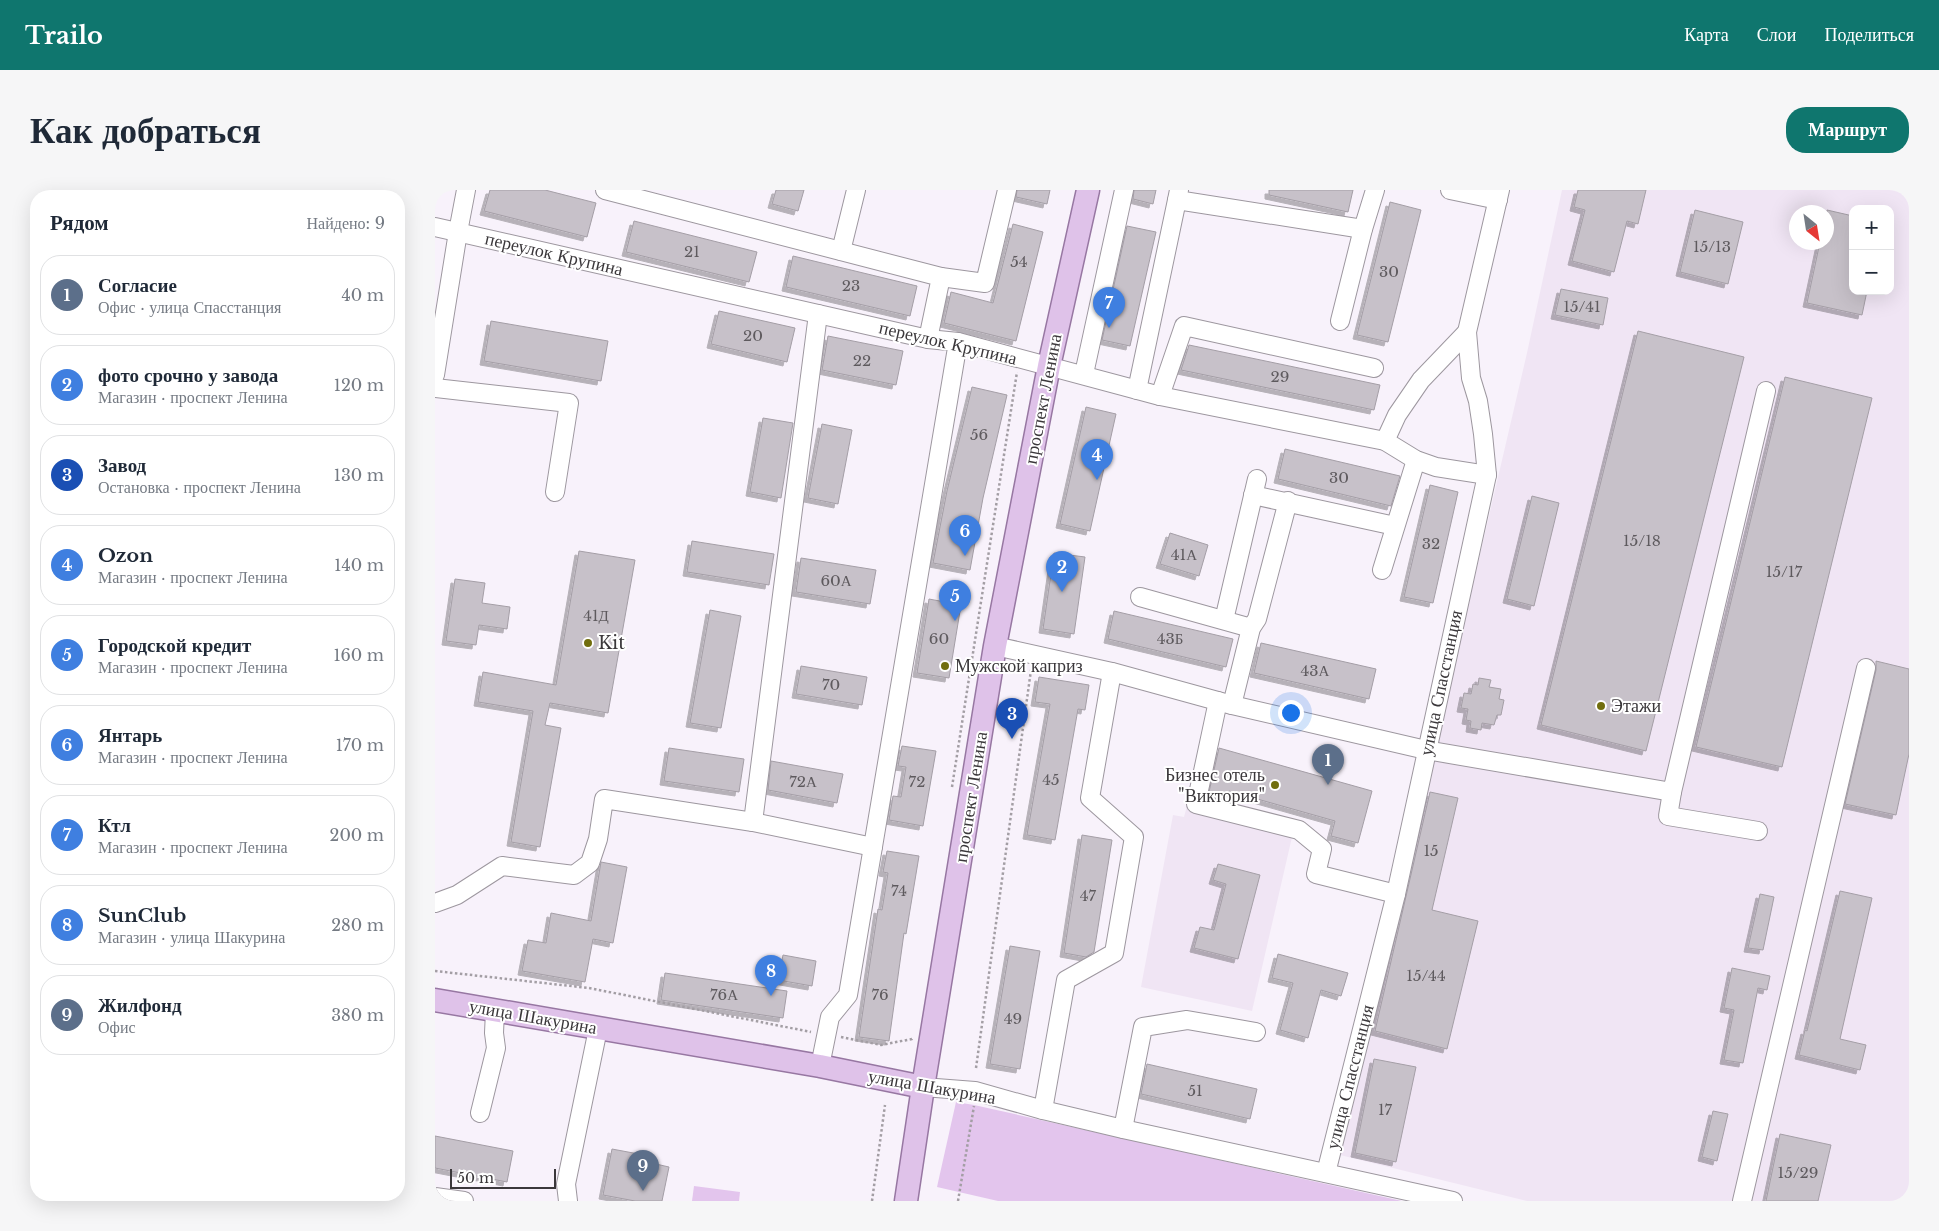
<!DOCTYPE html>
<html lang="ru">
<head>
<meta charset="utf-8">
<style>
	body { margin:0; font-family:"Libre Baskerville",serif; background:#f6f6f7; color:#1f2937 }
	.controls { position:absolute; right:15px; top:15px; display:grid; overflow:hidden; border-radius:10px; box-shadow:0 5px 20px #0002 }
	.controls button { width:45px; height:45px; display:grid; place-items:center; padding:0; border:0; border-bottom:1px solid #e0e1e3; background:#fff; color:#1f2937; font:25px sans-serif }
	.compass { position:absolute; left:1354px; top:15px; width:45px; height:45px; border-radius:50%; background:#fff; box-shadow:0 5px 20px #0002; rotate:150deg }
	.scale { position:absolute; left:15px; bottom:12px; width:106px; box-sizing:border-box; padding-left:5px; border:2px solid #3b383b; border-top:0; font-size:14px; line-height:18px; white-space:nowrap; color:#3b383b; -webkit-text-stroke:4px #fff; paint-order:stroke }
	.you { position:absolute; left:855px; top:522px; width:18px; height:18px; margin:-12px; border:4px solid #fff; border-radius:50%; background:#1a73e8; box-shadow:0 0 0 8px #1a73e833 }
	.badge { display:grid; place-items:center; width:32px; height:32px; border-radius:50%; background:#0f766e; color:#fff; font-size:16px; font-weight:700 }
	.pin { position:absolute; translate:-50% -41px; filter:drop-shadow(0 1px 2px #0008) }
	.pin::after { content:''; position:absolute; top:26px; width:18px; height:15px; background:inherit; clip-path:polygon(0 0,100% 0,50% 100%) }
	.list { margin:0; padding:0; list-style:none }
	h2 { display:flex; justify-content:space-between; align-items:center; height:65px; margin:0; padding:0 20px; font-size:21px }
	h2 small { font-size:16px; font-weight:400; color:#747a83 }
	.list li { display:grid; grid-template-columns:32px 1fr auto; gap:15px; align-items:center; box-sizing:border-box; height:80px; margin:0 10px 10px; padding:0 10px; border:1px solid #e0e1e3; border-radius:20px }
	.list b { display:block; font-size:19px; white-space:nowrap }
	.list p { margin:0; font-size:16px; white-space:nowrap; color:#747a83 }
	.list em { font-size:16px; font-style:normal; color:#747a83 }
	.map { position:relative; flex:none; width:1474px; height:1011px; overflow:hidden; border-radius:20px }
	header { display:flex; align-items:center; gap:30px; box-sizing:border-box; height:70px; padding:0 25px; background:#0f766e; color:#fff }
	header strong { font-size:24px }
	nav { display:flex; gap:28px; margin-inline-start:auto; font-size:18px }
	.intro { display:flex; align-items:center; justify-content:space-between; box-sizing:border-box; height:120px; padding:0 30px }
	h1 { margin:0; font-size:35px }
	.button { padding:12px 22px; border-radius:20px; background:#0f766e; color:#fff; font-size:18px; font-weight:700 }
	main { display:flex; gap:30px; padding:0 30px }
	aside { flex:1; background:#fff; border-radius:20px; box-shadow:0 5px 20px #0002 }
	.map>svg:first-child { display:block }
	.built { fill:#f0e5f4; fill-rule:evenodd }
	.green { fill:#e3c5ed }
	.building { fill:#c7c1c9; stroke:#a49ea6; filter:url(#shadow) }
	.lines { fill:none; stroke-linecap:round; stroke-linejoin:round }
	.minor-casing { stroke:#9d979f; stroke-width:20 }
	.major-casing { stroke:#9777a2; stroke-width:25 }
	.path { stroke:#a39ea4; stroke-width:2.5; stroke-dasharray:2.5 2.5; stroke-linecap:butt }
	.minor { stroke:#fff; stroke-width:18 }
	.major { stroke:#dfc2e9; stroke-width:22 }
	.poi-dot { fill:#716e0e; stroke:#fff; stroke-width:2 }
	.labels { text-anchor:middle; stroke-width:4; stroke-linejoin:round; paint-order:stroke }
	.number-label { font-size:15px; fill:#5e5a5e }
	.street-label { font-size:18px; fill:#3b383b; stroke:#fff }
	.poi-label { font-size:18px; fill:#3b383b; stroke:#fff; text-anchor:start }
</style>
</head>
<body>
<header>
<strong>Trailo</strong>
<nav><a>Карта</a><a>Слои</a><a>Поделиться</a></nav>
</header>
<div class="intro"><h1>Как добраться</h1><a class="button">Маршрут</a></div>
<main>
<aside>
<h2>Рядом<small>Найдено: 9</small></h2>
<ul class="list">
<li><span class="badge" style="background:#5c6f8a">1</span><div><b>Согласие</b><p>Офис · улица Спасстанция</p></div><em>40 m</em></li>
<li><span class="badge" style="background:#3f7fe0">2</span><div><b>фото срочно у завода</b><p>Магазин · проспект Ленина</p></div><em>120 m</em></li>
<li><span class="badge" style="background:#1a4fb4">3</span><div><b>Завод</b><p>Остановка · проспект Ленина</p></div><em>130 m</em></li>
<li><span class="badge" style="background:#3f7fe0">4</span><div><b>Ozon</b><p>Магазин · проспект Ленина</p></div><em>140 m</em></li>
<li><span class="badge" style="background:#3f7fe0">5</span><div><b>Городской кредит</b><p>Магазин · проспект Ленина</p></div><em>160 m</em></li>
<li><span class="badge" style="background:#3f7fe0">6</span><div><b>Янтарь</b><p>Магазин · проспект Ленина</p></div><em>170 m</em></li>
<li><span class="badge" style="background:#3f7fe0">7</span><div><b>Ктл</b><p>Магазин · проспект Ленина</p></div><em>200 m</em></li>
<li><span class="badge" style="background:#3f7fe0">8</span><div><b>SunClub</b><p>Магазин · улица Шакурина</p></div><em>280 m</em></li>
<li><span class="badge" style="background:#5c6f8a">9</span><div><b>Жилфонд</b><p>Офис</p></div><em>380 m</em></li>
</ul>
</aside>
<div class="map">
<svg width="1474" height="1011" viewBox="0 0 1474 1011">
	<defs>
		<filter id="shadow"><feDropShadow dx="-4" dy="4" stdDeviation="0" flood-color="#0004"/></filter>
	</defs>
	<rect width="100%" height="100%" fill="#f8f2fb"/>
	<!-- built -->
	<g class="built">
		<path d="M1127 0H1474V1011H1092L905 965 1092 163ZM1418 19H1455V101H1418ZM1362 22H1392V52H1362Z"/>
		<path d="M752 616 857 647 817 821 706 797 738 625 749 627Z"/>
	</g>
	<!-- green -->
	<g class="green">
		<path d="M521 912 539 915 967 1011H563L502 997Z"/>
		<path d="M259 996 305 1002 304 1011H257Z"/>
	</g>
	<!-- building -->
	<g class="building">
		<path d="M55 0H110L161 13 152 47 49 21Z"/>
		<path d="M341 0H369L363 21 337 14Z"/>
		<path d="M582 0H615L612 14 581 7Z"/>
		<path d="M699 0H721L718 14 698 9Z"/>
		<path d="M834 0H918L913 22 834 5Z"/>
		<path d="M1143 0H1211L1203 34 1192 31 1179 82 1137 71 1150 20 1139 17Z"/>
		<path d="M955 12 986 20 953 152 922 145Z"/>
		<path d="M1260 20 1308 32 1293 94 1245 82Z"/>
		<path d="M1392 20 1418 26V101H1432L1427 125 1372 113 1385 52H1392Z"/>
		<path d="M199 31 322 62 314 92 191 62Z"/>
		<path d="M578 34 608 42 581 151 509 133 516 102 558 113Z"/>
		<path d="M692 36 721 42 695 156 667 150Z"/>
		<path d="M358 66 482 96 475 126 351 97Z"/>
		<path d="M1126 99 1173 108 1168 135 1120 125Z"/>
		<path d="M284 121 360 138 352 172 276 154Z"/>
		<path d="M56 131 173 151 166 191 49 171Z"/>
		<path d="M1203 141 1309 167 1211 561 1106 535Z"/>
		<path d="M393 146 468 161 461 195 387 180Z"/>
		<path d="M754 155 945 195 939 220 746 180Z"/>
		<path d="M1350 187 1437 208 1347 577 1261 557Z"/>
		<path d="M537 197 572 205 548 308 535 380 498 373 512 301Z"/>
		<path d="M651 217 681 224 655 341 625 334Z"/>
		<path d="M328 228 358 233 346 308 315 302Z"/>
		<path d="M387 234 417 240 403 314 373 308Z"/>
		<path d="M850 259 965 286 956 316 843 289Z"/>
		<path d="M995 295 1023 302 998 413 969 407Z"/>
		<path d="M1097 306 1124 313 1099 416 1072 409Z"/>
		<path d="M735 343 773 355 764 386 725 374Z"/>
		<path d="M257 351 339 364 334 395 252 382Z"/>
		<path d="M144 361 200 370 173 523 115 513 110 535 126 538 105 657 76 652 98 521 43 512 48 482 121 495Z"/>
		<path d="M619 363 650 367 639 444 608 439Z"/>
		<path d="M366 368 441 380 435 414 361 402Z"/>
		<path d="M20 389 50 393 47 413 75 417 72 439 44 435 41 455 11 451Z"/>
		<path d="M494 409 526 415 514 488 482 483Z"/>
		<path d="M275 420 306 426 286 538 255 533Z"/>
		<path d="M679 421 798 449 791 477 673 449Z"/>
		<path d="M826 453 941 479 934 509 819 483Z"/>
		<path d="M1441 471 1474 479V564L1461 625 1410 614 1441 480Z"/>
		<path d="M366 476 432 487 427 515 361 504Z"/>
		<path d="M604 487 654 495 650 520 643 519 620 650 592 645 615 514 600 512Z"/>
		<path d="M1044 488 1056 490 1054 497 1066 499 1064 509 1069 510 1066 525H1062L1059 535 1047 533 1046 540 1035 538 1036 531 1031 530 1033 519 1026 518 1029 503 1036 504 1038 494 1043 495Z"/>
		<path d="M467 556 501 561 488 636 454 630 458 606 466 607 471 577 463 576Z"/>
		<path d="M234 558 309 569 304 602 229 591Z"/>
		<path d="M784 558 937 601 923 653 896 646 900 631 794 601 793 607 774 602Z"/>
		<path d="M336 571 408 584 402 613 333 600Z"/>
		<path d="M995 602 1023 608 997 720 1043 731 1012 859 940 841Z"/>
		<path d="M647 645 677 650 659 762 651 767 629 763Z"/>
		<path d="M452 661 484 666 471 744 469 743 454 851 424 847 443 719 447 720 453 683 448 682Z"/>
		<path d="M166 672 192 677 178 753 158 749 150 792 87 781 93 750 111 753 116 723 156 731Z"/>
		<path d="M783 674 825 685 803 769 759 758 765 737 779 740 791 694 778 690Z"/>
		<path d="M1405 701 1437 708 1405 849 1431 855 1425 880 1364 865 1370 840 1372 841Z"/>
		<path d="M1325 704 1339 707 1328 760 1313 758Z"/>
		<path d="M575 756 605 761 585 879 555 874Z"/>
		<path d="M843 764 913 783 906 806 886 800 873 848 845 840 858 793 837 788Z"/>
		<path d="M348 765 381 771 377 796 343 790Z"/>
		<path d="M1297 778 1335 786 1332 800 1323 798 1308 873 1289 870 1299 820 1289 818Z"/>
		<path d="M230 783 352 801 348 828 226 810Z"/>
		<path d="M939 869 981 877 961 972 920 963Z"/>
		<path d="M712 874 822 899 815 929 706 904Z"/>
		<path d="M1278 921 1293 924 1282 971 1267 967Z"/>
		<path d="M1345 944 1396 955 1383 1011H1331Z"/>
		<path d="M0 946 78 961 72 992 0 978Z"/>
		<path d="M177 959 209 965 208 971 234 977 227 1011H200L168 1005Z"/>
	</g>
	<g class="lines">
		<!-- minor casing -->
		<g class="minor-casing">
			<g id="minor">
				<path d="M170 0 506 87 493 149"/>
				<path d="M744 0 742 10 928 39"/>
				<path d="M1015 0 1063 10"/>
				<path d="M0 37 493 149 523 152 725 206 950 251 981 270 1001 277 1052 285"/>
				<path d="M406 61 421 0"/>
				<path d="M506 87 550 93 572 0"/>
				<path d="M905 131 928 39 940 0"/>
				<path d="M649 184 689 0"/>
				<path d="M0 185 23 42 31 0"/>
				<path d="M0 198 134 213 120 302"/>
				<path d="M702 200 742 10"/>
				<path d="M725 206 749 136 939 178"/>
				<path d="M950 251 962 225 986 190 1032 142"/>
				<path d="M818 305 960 336"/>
				<path d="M947 380 981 270"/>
				<path d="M705 407 816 438"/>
				<path d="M789 430 822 289"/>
				<path d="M560 456 677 482 797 515 991 560 1237 602 1331 201"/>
				<path d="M783 511 761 614 864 640 887 659 881 684 961 704"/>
				<path d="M797 515 816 438 822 429 853 311"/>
				<path d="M1237 602 1233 626 1323 641"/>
				<path d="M318 632 383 124"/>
				<path d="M0 713 22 705 67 676 139 685 155 673 163 649 169 609 318 632 438 657"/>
				<path d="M385 876 395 827 413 805 523 152"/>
				<path d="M488 897 540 901 608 920 688 939 1018 1011"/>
				<path d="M608 920 631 790 679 763 699 647 655 608 677 482"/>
				<path d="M45 923 61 858 59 843 60 821"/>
				<path d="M688 939 708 837 752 830 821 842"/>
				<path d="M891 983 961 704 1052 285 1048 244 1043 211 1036 188 1032 142 1065 0"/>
				<path d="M0 1007 29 1011"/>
				<path d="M133 1011 131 994 163 839"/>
				<path d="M1307 1011 1431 478"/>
			</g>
		</g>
		<!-- major casing -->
		<g class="major-casing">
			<g id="major">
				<path d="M0 810 385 876 488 897"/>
				<path d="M471 1011 488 897 560 456 614 176 653 0"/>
			</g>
		</g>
		<!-- path -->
		<g class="path">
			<path d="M517 597 582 182"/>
			<path d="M0 781 154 798 376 842"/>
			<path d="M406 847 446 855 477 849 478 847"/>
			<path d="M541 878 596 480"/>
			<path d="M437 1011 450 915"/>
			<path d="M523 1011 539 916"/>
		</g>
		<!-- minor -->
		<use href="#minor" class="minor"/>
		<!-- major -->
		<use href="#major" class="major"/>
	</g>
	<!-- markers -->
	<g class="poi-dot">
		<circle cx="153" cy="453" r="5"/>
		<circle cx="510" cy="476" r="5"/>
		<circle cx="1166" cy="516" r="5"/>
		<circle cx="840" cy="595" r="5"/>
	</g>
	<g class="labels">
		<!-- number labels -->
		<g class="number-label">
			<text x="1277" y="62">15/13</text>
			<text x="257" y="67">21</text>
			<text x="584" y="77">54</text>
			<text x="954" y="87">30</text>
			<text x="416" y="101">23</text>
			<text x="1147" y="122">15/41</text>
			<text x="318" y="151">20</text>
			<text x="427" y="176">22</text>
			<text x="845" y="192">29</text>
			<text x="544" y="250">56</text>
			<text x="904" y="293">30</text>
			<text x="1207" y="356">15/18</text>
			<text x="996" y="359">32</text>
			<text x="749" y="370">41А</text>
			<text x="1349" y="387">15/17</text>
			<text x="401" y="396">60А</text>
			<text x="161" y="431">41Д</text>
			<text x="504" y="454">60</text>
			<text x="735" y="454">43Б</text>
			<text x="880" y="486">43А</text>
			<text x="396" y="500">70</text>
			<text x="616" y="595">45</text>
			<text x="368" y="597">72А</text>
			<text x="482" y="597">72</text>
			<text x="996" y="666">15</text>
			<text x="464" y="706">74</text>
			<text x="653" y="711">47</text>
			<text x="991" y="791">15/44</text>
			<text x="289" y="810">76А</text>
			<text x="445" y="810">76</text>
			<text x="578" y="834">49</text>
			<text x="760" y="906">51</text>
			<text x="950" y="925">17</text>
			<text x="1363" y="988">15/29</text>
		</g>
		<!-- street labels -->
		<g class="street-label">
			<text transform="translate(119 64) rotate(13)" y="6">переулок Крупина</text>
			<text transform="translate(513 153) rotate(13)" y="6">переулок Крупина</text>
			<text transform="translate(608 209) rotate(-79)" y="6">проспект Ленина</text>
			<text transform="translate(1006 493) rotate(-78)" y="6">улица Спасстанция</text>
			<text transform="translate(536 607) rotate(-81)" y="6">проспект Ленина</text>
			<text transform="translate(98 827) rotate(10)" y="6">улица Шакурина</text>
			<text transform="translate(915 887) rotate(-76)" y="6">улица Спасстанция</text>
			<text transform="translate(497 897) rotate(10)" y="6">улица Шакурина</text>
		</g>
		<!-- poi labels -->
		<g class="poi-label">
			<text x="163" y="459">Kit</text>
			<text x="520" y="482">Мужской каприз</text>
			<text x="1176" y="522">Этажи</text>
			<text x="830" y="591" text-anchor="end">Бизнес отель<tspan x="830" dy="21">"Виктория"</tspan></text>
		</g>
	</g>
</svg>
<div class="controls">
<button>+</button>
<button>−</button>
</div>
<svg class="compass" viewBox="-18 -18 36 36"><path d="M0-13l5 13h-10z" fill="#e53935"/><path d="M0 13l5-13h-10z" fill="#747a83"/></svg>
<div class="scale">50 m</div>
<div class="you"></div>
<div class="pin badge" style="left:893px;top:595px;background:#5c6f8a">1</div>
<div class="pin badge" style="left:627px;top:402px;background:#3f7fe0">2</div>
<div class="pin badge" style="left:577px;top:549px;background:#1a4fb4">3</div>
<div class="pin badge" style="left:662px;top:290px;background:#3f7fe0">4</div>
<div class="pin badge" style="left:520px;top:431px;background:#3f7fe0">5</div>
<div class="pin badge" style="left:530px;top:366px;background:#3f7fe0">6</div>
<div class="pin badge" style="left:674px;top:138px;background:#3f7fe0">7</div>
<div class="pin badge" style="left:336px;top:806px;background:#3f7fe0">8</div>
<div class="pin badge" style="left:208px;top:1001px;background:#5c6f8a">9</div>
</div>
</main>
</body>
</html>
